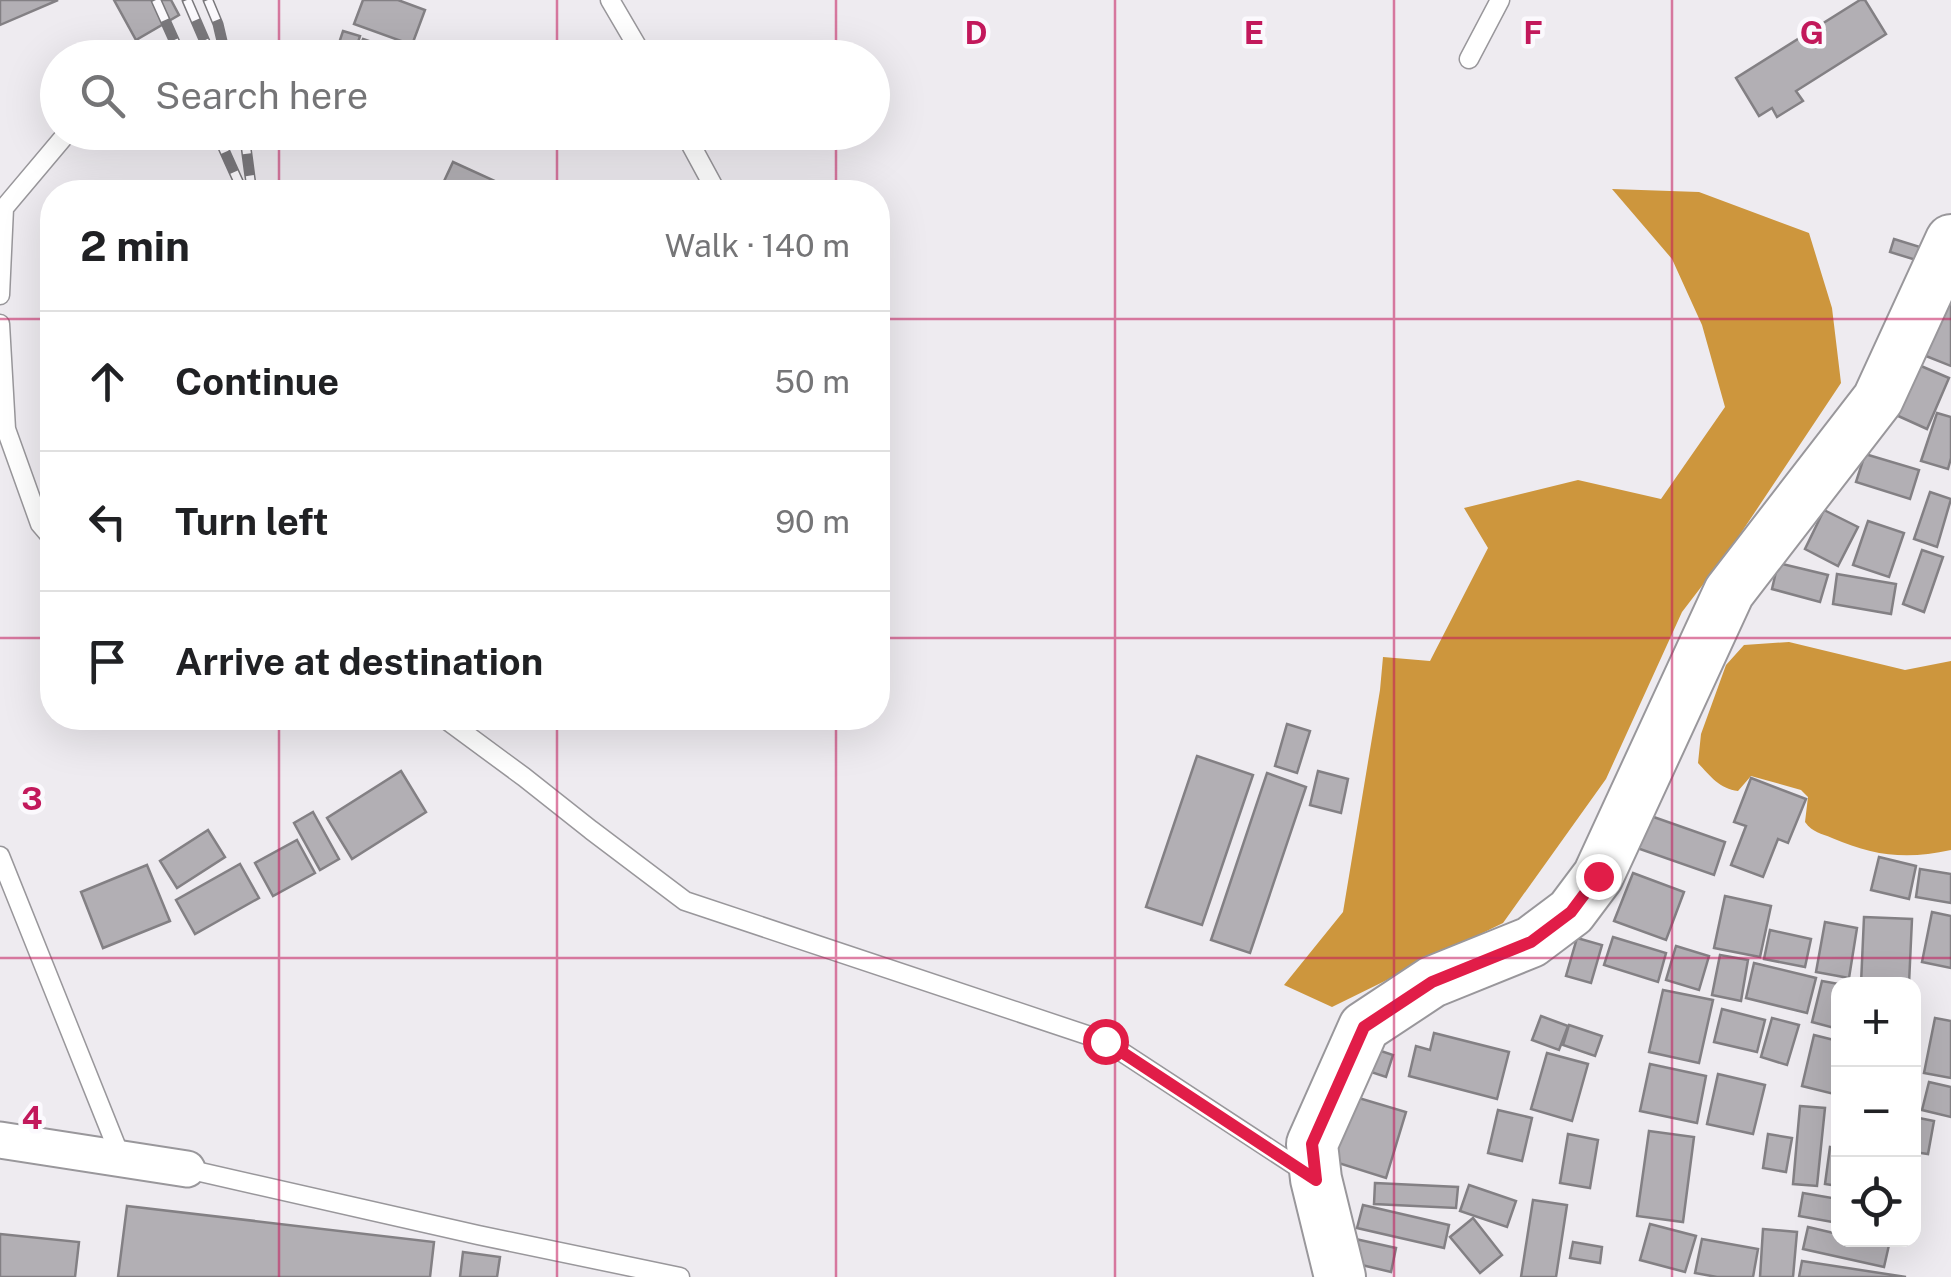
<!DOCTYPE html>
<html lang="en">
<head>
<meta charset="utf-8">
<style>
	body { margin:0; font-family:"Public Sans",sans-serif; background:#f6f6f6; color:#202124 }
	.controls { position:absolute; right:30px; bottom:30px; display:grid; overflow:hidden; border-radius:20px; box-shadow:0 10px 40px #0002 }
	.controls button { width:90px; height:90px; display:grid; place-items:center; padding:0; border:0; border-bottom:2px solid #e0e0e0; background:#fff; color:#202124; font:50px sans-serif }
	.stop { position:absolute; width:30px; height:30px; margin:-22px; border:8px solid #e11d48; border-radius:50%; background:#fff }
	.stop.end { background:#e11d48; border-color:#fff; box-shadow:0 2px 10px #0008 }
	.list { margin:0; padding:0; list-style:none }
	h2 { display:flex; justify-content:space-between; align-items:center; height:130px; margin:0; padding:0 40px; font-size:42px }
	h2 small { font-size:32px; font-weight:400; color:#757577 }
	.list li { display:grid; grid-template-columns:65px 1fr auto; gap:30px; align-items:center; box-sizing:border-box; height:140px; padding:0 40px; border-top:2px solid #e0e0e0 }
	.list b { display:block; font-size:38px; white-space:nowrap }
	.list em { font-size:32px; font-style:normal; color:#757577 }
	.icon { flex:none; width:55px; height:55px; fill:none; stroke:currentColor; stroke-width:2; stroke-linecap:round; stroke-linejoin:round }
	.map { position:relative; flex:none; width:1951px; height:1277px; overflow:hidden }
	.search { position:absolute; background:#fff; box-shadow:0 10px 40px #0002; left:40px; top:40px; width:850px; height:110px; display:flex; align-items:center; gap:25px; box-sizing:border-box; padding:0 35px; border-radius:55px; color:#757577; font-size:38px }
	.panel { position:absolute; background:#fff; box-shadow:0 10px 40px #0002; left:40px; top:180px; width:850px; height:550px; border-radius:40px }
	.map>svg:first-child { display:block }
	.water { fill:#cd963d }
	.building { fill:#b2afb4; stroke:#838084; stroke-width:2.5 }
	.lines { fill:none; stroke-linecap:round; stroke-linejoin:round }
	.lane-casing { stroke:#99979b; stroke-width:21 }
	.street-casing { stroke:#99979b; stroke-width:39 }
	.secondary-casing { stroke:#99979b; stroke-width:54 }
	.lane { stroke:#fff; stroke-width:18 }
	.street { stroke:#fff; stroke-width:35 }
	.secondary { stroke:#fff; stroke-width:50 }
	.rail-casing { stroke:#7a787c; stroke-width:11 }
	.rail { stroke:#fbf9fd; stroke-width:8; stroke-dasharray:22; stroke-linecap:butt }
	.route { stroke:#e11d48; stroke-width:12 }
	.grid { fill:none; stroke:#c2185b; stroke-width:2.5; stroke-opacity:0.55 }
	.grid-label { font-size:32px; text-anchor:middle; font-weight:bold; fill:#c2185b; stroke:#fbf9fd; stroke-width:9; stroke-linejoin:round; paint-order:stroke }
</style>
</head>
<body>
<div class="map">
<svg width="1951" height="1277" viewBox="0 0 1951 1277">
	<rect width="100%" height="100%" fill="#eeebf0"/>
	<!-- water -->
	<g class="water">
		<path d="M1612 189 1699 192 1809 233 1832 308 1841 383 1731 548 1682 612 1606 779 1503 923 1332 1007 1284 985 1343 912 1380 690 1383 657 1430 661 1488 548 1464 508 1578 480 1661 499 1725 407 1702 325 1672 259Z"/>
		<path d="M1789 642 1905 670 1951 661V850C1906 860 1874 856 1832 838 1821 833 1813 833 1805 822L1808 797 1801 790 1751 776 1738 791C1720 789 1710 776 1698 763L1701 734 1726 665 1744 645Z"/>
	</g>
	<!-- building -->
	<g class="building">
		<path d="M0 0H58L0 25Z"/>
		<path d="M114 0H171L179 15 136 40Z"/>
		<path d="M363 0H398L425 10 412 45 354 24Z"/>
		<path d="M1860 0H1865L1886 34 1796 91 1803 101 1777 117 1772 108 1759 116 1736 78Z"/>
		<path d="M343 31 360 36 353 58H334Z"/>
		<path d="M363 39 398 51 396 58H356Z"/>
		<path d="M453 162 495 181 490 192H439Z"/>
		<path d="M1894 239 1920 247 1916 260 1890 252Z"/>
		<path d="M1951 299V366L1921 354Z"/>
		<path d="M1907 360 1949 378 1927 429 1885 410Z"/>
		<path d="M1937 413 1951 417V458L1948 469 1921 461Z"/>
		<path d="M1865 454 1919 470 1910 499 1856 482Z"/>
		<path d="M1930 492 1951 499 1937 547 1914 539Z"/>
		<path d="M1824 510 1858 527 1838 566 1805 549Z"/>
		<path d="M1868 521 1904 533 1889 577 1853 565Z"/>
		<path d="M1922 550 1943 557 1924 612 1903 604Z"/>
		<path d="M1778 563 1828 575 1820 602 1772 589Z"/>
		<path d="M1837 574 1896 584 1891 614 1833 604Z"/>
		<path d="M1287 724 1310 731 1297 773 1275 766Z"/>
		<path d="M1197 756 1253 775 1202 925 1146 907Z"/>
		<path d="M401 771 426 812 352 859 327 818Z"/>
		<path d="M1318 771 1348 779 1341 813 1310 805Z"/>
		<path d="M1267 773 1306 787 1250 953 1211 940Z"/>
		<path d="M1751 778 1806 799 1788 843 1778 839 1763 877 1731 865 1746 826 1734 822Z"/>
		<path d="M313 812 339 859 320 870 294 823Z"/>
		<path d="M1648 815 1725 842 1714 875 1637 848Z"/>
		<path d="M208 830 225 857 177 888 160 861Z"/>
		<path d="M297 840 315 873 273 896 255 863Z"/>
		<path d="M1879 857 1916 866 1909 899 1871 890Z"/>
		<path d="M240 864 259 898 195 934 176 900Z"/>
		<path d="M147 865 170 921 103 948 81 892Z"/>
		<path d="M1920 869 1951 874V903L1916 897Z"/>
		<path d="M1633 873 1684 892 1666 940 1614 921Z"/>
		<path d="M1725 896 1771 906 1760 957 1714 948Z"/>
		<path d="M1932 912 1951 916V968L1922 962Z"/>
		<path d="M1864 917 1912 919 1909 984H1861Z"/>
		<path d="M1825 922 1857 928 1849 978 1816 972Z"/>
		<path d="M1770 930 1811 939 1805 967 1764 959Z"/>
		<path d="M1613 937 1666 953 1658 982 1604 965Z"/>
		<path d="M1577 938 1602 945 1591 983 1566 976Z"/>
		<path d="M1676 946 1709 956 1699 990 1666 980Z"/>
		<path d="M1720 955 1748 960 1741 1001 1712 995Z"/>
		<path d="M1754 963 1816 978 1807 1013 1746 998Z"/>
		<path d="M1822 981 1839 984 1838 1029 1812 1022Z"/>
		<path d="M1663 990 1713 1000 1699 1063 1649 1052Z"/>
		<path d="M1722 1009 1765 1020 1757 1052 1714 1042Z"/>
		<path d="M1541 1016 1568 1026 1559 1050 1532 1040Z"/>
		<path d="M1772 1018 1799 1025 1787 1065 1761 1057Z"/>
		<path d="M1935 1018 1951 1021V1078L1924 1073Z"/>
		<path d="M1569 1025 1602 1036 1595 1056 1563 1045Z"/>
		<path d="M1434 1033 1509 1052 1497 1099 1409 1076 1416 1046 1430 1050Z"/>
		<path d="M1814 1035 1838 1041V1095L1802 1086Z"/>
		<path d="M1375 1049 1393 1055 1386 1077 1368 1071Z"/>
		<path d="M1547 1053 1588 1064 1572 1121 1531 1109Z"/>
		<path d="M1650 1064 1706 1076 1697 1123 1640 1111Z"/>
		<path d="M1718 1074 1765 1085 1753 1134 1707 1124Z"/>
		<path d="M1929 1082 1951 1087V1117L1922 1110Z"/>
		<path d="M1352 1096 1406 1112 1386 1178 1332 1161Z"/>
		<path d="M1800 1106 1825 1108 1817 1186 1793 1184Z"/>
		<path d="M1498 1110 1532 1118 1522 1161 1488 1153Z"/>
		<path d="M1914 1117 1934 1121 1928 1154 1914 1152Z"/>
		<path d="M1649 1131 1694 1137 1683 1222 1637 1216Z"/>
		<path d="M1568 1134 1598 1140 1590 1188 1560 1183Z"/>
		<path d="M1768 1134 1792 1138 1786 1172 1763 1168Z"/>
		<path d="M1830 1147 1838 1148V1186L1825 1184Z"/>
		<path d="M1375 1183 1458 1187 1456 1208 1374 1204Z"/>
		<path d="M1469 1185 1516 1201 1507 1227 1460 1211Z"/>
		<path d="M1803 1193 1838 1199V1223L1799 1216Z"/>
		<path d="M1533 1200 1567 1205 1556 1277H1521Z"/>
		<path d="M1363 1205 1449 1225 1444 1248 1357 1228Z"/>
		<path d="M127 1206 434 1242 430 1277H118Z"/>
		<path d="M1473 1218 1502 1255 1480 1273 1450 1237Z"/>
		<path d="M1650 1224 1696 1236 1685 1272 1640 1260Z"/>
		<path d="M1808 1227 1838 1234V1240H1865L1889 1245 1884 1267 1803 1249Z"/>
		<path d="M1763 1229 1797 1232 1793 1277H1760Z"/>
		<path d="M0 1234 79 1242 75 1277H0Z"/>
		<path d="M1351 1238 1396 1248 1391 1272 1345 1261Z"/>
		<path d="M1702 1239 1758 1249 1753 1277H1717L1695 1273Z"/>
		<path d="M1573 1242 1602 1247 1600 1263 1570 1258Z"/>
		<path d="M463 1252 500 1257 497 1277H460Z"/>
		<path d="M1802 1261 1906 1277H1799Z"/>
	</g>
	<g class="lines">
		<!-- lane casing -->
		<g class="lane-casing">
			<g id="lane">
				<path d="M610 0 644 58"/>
				<path d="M1469 59 1500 0"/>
				<path d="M684 132 716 191"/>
				<path d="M0 295 4 208 68 132"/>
				<path d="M0 324 6 429 40 524 52 538"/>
				<path d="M444 718 524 777 591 830 685 901 1105 1041 1308 1174"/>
				<path d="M0 856 121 1158"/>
				<path d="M187 1169 478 1235 680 1277"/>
			</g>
		</g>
		<!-- street casing -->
		<g class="street-casing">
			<path id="street" d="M0 1140 187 1169"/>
		</g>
		<!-- secondary casing -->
		<g class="secondary-casing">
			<path id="secondary" d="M1340 1277 1316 1179 1312 1144 1364 1027 1432 982 1531 942 1571 912 1598 876 1729 592 1878 399 1951 240"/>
		</g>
		<!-- lane -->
		<use href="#lane" class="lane"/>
		<!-- street -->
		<use href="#street" class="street"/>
		<!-- secondary -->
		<use href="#secondary" class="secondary"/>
		<!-- rail casing -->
		<g class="rail-casing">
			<g id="rail">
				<path d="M156 0 182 58"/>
				<path d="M187 0 212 58"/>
				<path d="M208 0 218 24 226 58"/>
				<path d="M216 132 243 192"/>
				<path d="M244 132 252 192"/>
			</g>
		</g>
		<!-- rail -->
		<use href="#rail" class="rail"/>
	</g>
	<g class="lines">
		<!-- route -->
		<path class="route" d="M1105 1041 1316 1180 1312 1144 1364 1027 1432 982 1531 942 1571 912 1598 876"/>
	</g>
	<!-- grid -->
	<path class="grid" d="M279 0V58M557 0V58M836 0V58M1115 0V1277M1394 0V1277M1672 0V1277M279 132V192M557 132V192M836 132V192M0 319H52M878 319H1951M0 638H52M878 638H1951M279 718V1277M557 718V1277M836 718V1277M0 958H1951"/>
	<g class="grid-label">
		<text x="976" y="44">D</text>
		<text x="1254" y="44">E</text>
		<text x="1533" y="44">F</text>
		<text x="1812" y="44">G</text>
		<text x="32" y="810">3</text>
		<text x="32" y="1129">4</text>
	</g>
</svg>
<div class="controls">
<button>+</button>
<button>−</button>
<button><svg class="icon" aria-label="locate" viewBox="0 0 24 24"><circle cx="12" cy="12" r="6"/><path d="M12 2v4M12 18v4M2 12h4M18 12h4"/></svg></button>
</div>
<div class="stop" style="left:1105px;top:1041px"></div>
<div class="stop end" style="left:1598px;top:876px"></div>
<div class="search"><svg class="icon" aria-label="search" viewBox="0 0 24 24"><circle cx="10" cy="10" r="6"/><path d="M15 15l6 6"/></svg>Search here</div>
<section class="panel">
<h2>2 min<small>Walk · 140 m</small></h2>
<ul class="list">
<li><svg class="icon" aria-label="ahead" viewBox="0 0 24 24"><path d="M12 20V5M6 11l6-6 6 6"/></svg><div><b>Continue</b></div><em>50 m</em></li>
<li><svg class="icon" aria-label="left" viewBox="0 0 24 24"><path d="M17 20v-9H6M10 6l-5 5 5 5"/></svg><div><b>Turn left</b></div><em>90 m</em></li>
<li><svg class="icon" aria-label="arrive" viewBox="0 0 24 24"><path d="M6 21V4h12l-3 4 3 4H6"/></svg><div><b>Arrive at destination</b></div></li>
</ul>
</section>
</div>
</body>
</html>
